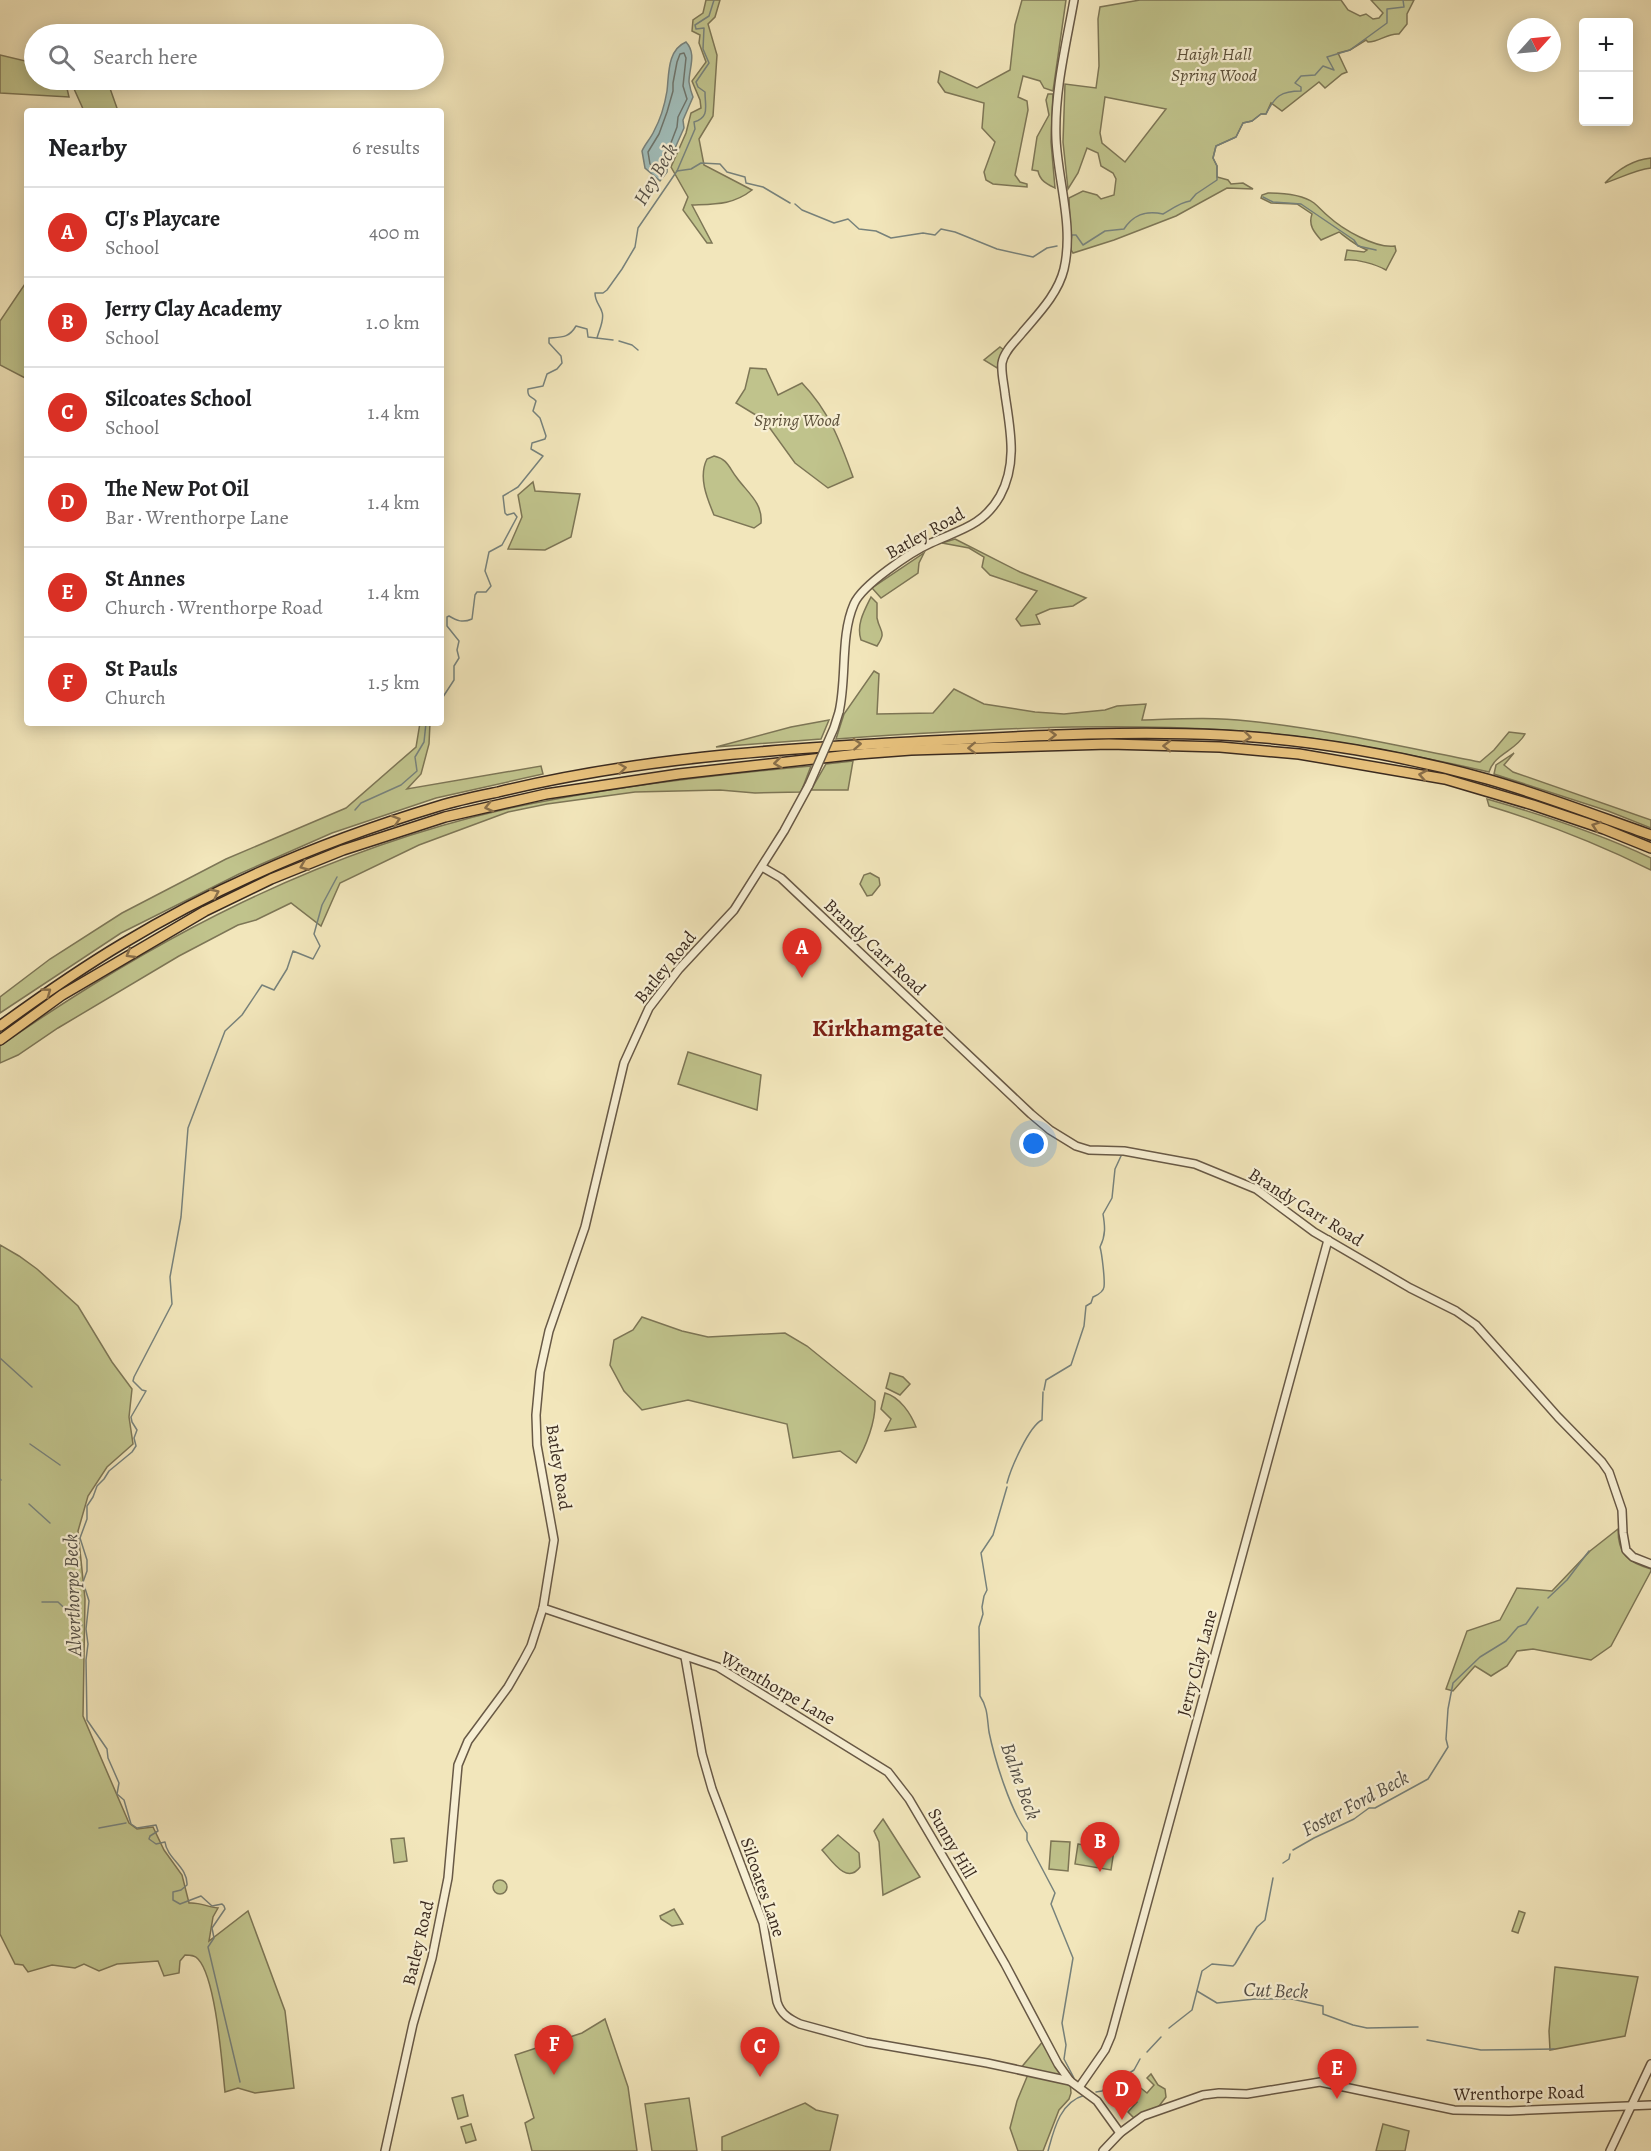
<!DOCTYPE html>
<html lang="en">
<head>
<meta charset="utf-8">
<style>
	body { margin:0; font-family:Alegreya,serif; background:#f2f2f2; color:#202124 }
	.controls { position:absolute; right:18px; top:18px; display:grid; overflow:hidden; border-radius:6px; box-shadow:0 3px 15px #0003 }
	.controls button { width:54px; height:54px; display:grid; place-items:center; padding:0; border:0; border-bottom:2px solid #e0e0e0; background:#fff; color:#202124; font:30px sans-serif }
	.compass { position:absolute; left:1507px; top:18px; width:54px; height:54px; border-radius:50%; background:#fff; box-shadow:0 3px 15px #0003; rotate:63deg }
	.you { position:absolute; left:1034px; top:1144px; width:21px; height:21px; margin:-15px; border:4px solid #fff; border-radius:50%; background:#1a73e8; box-shadow:0 0 0 9px #1a73e833 }
	.badge { display:grid; place-items:center; width:39px; height:39px; border-radius:50%; background:#d93025; color:#fff; font-size:20px; font-weight:700 }
	.pin { position:absolute; translate:-50% -50px; filter:drop-shadow(0 2px 3px #0008) }
	.pin::after { content:''; position:absolute; top:32px; width:21px; height:18px; background:inherit; clip-path:polygon(0 0,100% 0,50% 100%) }
	.list { margin:0; padding:0; list-style:none }
	h2 { display:flex; justify-content:space-between; align-items:center; height:78px; margin:0; padding:0 24px; font-size:26px }
	h2 small { font-size:20px; font-weight:400; color:#757577 }
	.list li { display:grid; grid-template-columns:39px 1fr auto; gap:18px; align-items:center; box-sizing:border-box; height:90px; padding:0 24px; border-top:2px solid #e0e0e0 }
	.list b { display:block; font-size:22px; white-space:nowrap }
	.list p { margin:0; font-size:20px; white-space:nowrap; color:#757577 }
	.list em { font-size:20px; font-style:normal; color:#757577 }
	.icon { flex:none; width:33px; height:33px; fill:none; stroke:currentColor; stroke-width:2; stroke-linecap:round; stroke-linejoin:round }
	.map { position:relative; flex:none; width:1651px; height:2151px; overflow:hidden }
	.search { position:absolute; background:#fff; box-shadow:0 3px 15px #0003; left:24px; top:24px; width:420px; height:66px; display:flex; align-items:center; gap:15px; box-sizing:border-box; padding:0 21px; border-radius:33px; color:#757577; font-size:22px }
	.panel { position:absolute; background:#fff; box-shadow:0 3px 15px #0003; left:24px; top:108px; width:420px; height:618px; border-radius:6px }
	.map>svg:first-child { display:block }
	.green { fill:#c0c38c; stroke:#7d7656; stroke-width:1.5; fill-rule:evenodd }
	.water { fill:#a0bdba; stroke:#77827c; stroke-width:1.5 }
	.lines { fill:none; stroke-linecap:round; stroke-linejoin:round }
	.shore { stroke:#6d746c; stroke-width:1.5 }
	.stream { stroke:#77827c; stroke-width:1.5 }
	.minor-casing { stroke:#685946; stroke-width:10 }
	.highway-casing { stroke:#3a2a1f; stroke-width:12 }
	.minor { stroke:#f7efd3; stroke-width:7 }
	.highway { stroke:#e9c37e; stroke-width:9 }
	.minor-bridge-casing { stroke:#685946; stroke-width:10; stroke-linecap:butt }
	.minor-bridge { stroke:#f7efd3; stroke-width:7 }
	.oneway { stroke:#896f4a }
	.labels { text-anchor:middle; stroke-width:4.5; stroke-linejoin:round; paint-order:stroke }
	.park-label { font-size:18px; font-style:italic; fill:#5c503a; stroke:#f7efd3 }
	.street-label { font-size:18px; fill:#3a2a1f; stroke:#f7efd3 }
	.water-label { font-size:20px; font-style:italic; fill:#544f46; stroke:#f7efd3 }
	.district-label { font-size:24px; font-weight:bold; fill:#7a1f14; stroke:#f7efd3 }
</style>
</head>
<body>
<div class="map">
<svg width="1651" height="2151" viewBox="0 0 1651 2151">
	<rect width="100%" height="100%" fill="#f2e6bb"/>
	<filter id="stains"><feTurbulence type="fractalNoise" baseFrequency=".00333" numOctaves="4"/><feColorMatrix values="0 0 0 0 .2 0 0 0 0 .09 0 0 0 0 .02 0 0 0 .5 -.17"/></filter>
	<radialGradient id="worn" r=".72"><stop offset=".6" stop-color="#630" stop-opacity="0"/><stop offset="1" stop-color="#630" stop-opacity=".3"/></radialGradient>
	<!-- green -->
	<g class="green">
		<path d="M706 0H720L715 17 708 24 717 55 713 116 699 139 704 165 752 190C733 205 715 204 692 205L712 243H707L683 210 688 197 671 167 686 133 691 113 701 108 700 100 692 81 706 62 699 43 700 35 692 31 693 20 703 13Z"/>
		<path d="M1022 0H1066L1053 91 1044 88 1040 81 1023 76 1018 97 1027 101 1028 110 1015 175 1020 182 1027 184V187L993 184 986 180 984 172 995 142 982 128 984 103 945 92 938 82 940 71 977 88 1010 70 1015 25Z"/>
		<path d="M1140 0H1341L1348 10 1360 16 1366 14 1373 19 1379 18 1383 13 1371 0H1414L1407 14V24L1399 34C1387 33 1380 42 1368 42L1366 40 1350 50 1338 53 1347 72 1342 74 1325 88 1319 82 1282 111 1271 103 1266 114H1261L1252 121 1243 123 1236 137 1216 146 1213 158 1217 166V177L1228 180 1231 184 1243 183 1253 189 1227 188 1176 216 1114 240 1073 253 1071 250 1069 198 1083 191 1097 195 1101 199 1114 195 1116 179 1113 173 1101 166 1098 153 1087 148 1078 173 1068 189 1063 142 1065 84 1096 88 1099 66 1098 19 1100 7ZM1105 97 1166 109 1125 162 1102 143 1100 133Z"/>
		<path d="M0 55 34 63V80H65L69 97 0 93Z"/>
		<path d="M70 80H107L118 111H84Z"/>
		<path d="M1048 94H1053L1051 142 1055 188C1047 184 1040 181 1038 171L1032 170 1037 137 1049 115 1046 100Z"/>
		<path d="M1651 158V168C1635 170 1620 178 1605 183 1618 169 1632 160 1651 158Z"/>
		<path d="M1268 193C1282 193 1303 195 1314 203 1319 207 1323 212 1328 216 1342 229 1376 249 1395 246L1396 251 1386 270C1375 264 1357 259 1345 260L1347 250 1364 252 1367 250C1356 246 1348 239 1339 232L1321 240C1314 232 1308 225 1312 214L1297 204 1271 203 1261 198 1262 195Z"/>
		<path d="M27 281V379L0 365V321Z"/>
		<path d="M1000 347 1004 350 997 368 984 360Z"/>
		<path d="M750 368 766 369 778 395 802 383C829 411 840 441 853 477L828 488 795 463 764 420 736 403 745 389Z"/>
		<path d="M714 456C728 459 729 468 737 478 747 492 763 503 761 523L754 528 714 515C707 498 698 477 707 459Z"/>
		<path d="M533 482 535 491 580 494 571 537 545 550 508 549 522 517 518 495Z"/>
		<path d="M955 539 1020 572 1086 598 1073 606 1050 609 1036 615 1040 624 1021 626 1016 619 1037 591 990 575 982 567 984 557 969 548 942 543Z"/>
		<path d="M924 553 919 563 918 573 881 598 872 588Z"/>
		<path d="M871 597 877 603C877 608 877 614 877 618 880 633 887 631 877 646L861 640C856 625 864 611 871 597Z"/>
		<path d="M874 671 879 674 877 714 933 713 954 689 984 704 1035 712 1064 714 1105 710 1117 706 1146 704 1142 720C1178 719 1213 717 1248 721 1326 729 1403 747 1480 762L1494 750 1509 732 1525 734C1516 751 1495 753 1489 772 1402 752 1314 735 1225 730 1095 722 965 730 836 739L844 714Z"/>
		<path d="M829 720 821 739 716 747 791 727Z"/>
		<path d="M420 723H430L429 744 421 774 407 789 541 766 543 774 436 798 332 833 239 874 121 933 0 1013V997L50 959 122 913 226 859 346 808 416 747Z"/>
		<path d="M1514 753 1504 765 1513 772 1651 820V828L1608 811 1494 774 1496 765Z"/>
		<path d="M853 761 848 790H811L826 764Z"/>
		<path d="M811 766 801 792 755 793 720 790 635 792 547 804 508 812 419 845 340 883 321 926 291 903 256 920 238 925 179 956 58 1028 18 1055 0 1063V1046C156 937 319 852 506 809 606 787 709 775 811 766Z"/>
		<path d="M1487 799C1543 815 1598 833 1651 858V870C1598 844 1545 823 1489 806Z"/>
		<path d="M870 873 879 878 880 885 872 895 867 896 860 884 864 875Z"/>
		<path d="M688 1052 761 1075 757 1110 678 1084Z"/>
		<path d="M0 1245 19 1256 37 1269 78 1306 112 1362 132 1389 129 1417 133 1444 107 1467 88 1496 78 1531 85 1599 83 1716 129 1823 137 1829 153 1827 164 1850 182 1875 189 1903C200 1902 207 1907 218 1908L213 1917 209 1941 248 1911 285 2011 294 2088 255 2093 238 2088 225 2092C222 2064 216 1978 198 1959 195 1955 190 1955 185 1955L180 1961 179 1973 164 1976 158 1961 117 1964 99 1971 84 1964 75 1968 52 1965 28 1972 23 1965 15 1964 0 1934Z"/>
		<path d="M642 1317 682 1331 708 1337 785 1333 807 1346 875 1401C876 1421 866 1447 856 1463L840 1451 793 1458 787 1424 688 1400 642 1410 624 1391 610 1365 614 1340 633 1330Z"/>
		<path d="M890 1373 903 1377 910 1384 900 1395 886 1388Z"/>
		<path d="M885 1393C900 1397 911 1414 916 1427L885 1431 891 1419 881 1409Z"/>
		<path d="M1618 1529C1618 1555 1628 1562 1651 1569V1571L1611 1646 1591 1660 1533 1649 1517 1651 1507 1666 1491 1676 1475 1666 1453 1691 1446 1689 1467 1631 1500 1620 1517 1588 1552 1591 1590 1551Z"/>
		<path d="M883 1819 920 1877 883 1895 879 1842 874 1831Z"/>
		<path d="M838 1835 859 1853 860 1867C847 1885 832 1861 822 1850Z"/>
		<path d="M404 1838 407 1861 394 1863 391 1839Z"/>
		<path d="M1051 1841 1070 1842 1068 1871 1049 1869Z"/>
		<path d="M1078 1844 1114 1850 1111 1870 1075 1864Z"/>
		<circle cx="500" cy="1887" r="7"/>
		<path d="M674 1909 683 1924 672 1926 661 1919 660 1916Z"/>
		<path d="M1519 1911 1525 1913 1518 1933 1512 1931Z"/>
		<path d="M1555 1967 1638 1977 1625 2036 1550 2050 1549 2031Z"/>
		<path d="M605 2019 628 2087 637 2151H532L525 2123 534 2118 515 2055 582 2033Z"/>
		<path d="M1044 2040 1070 2081 1071 2093 1069 2099 1059 2110 1043 2151H1018L1010 2128 1017 2101 1029 2072 1020 2069Z"/>
		<path d="M1151 2074 1158 2085 1165 2089 1166 2097 1156 2110 1136 2120 1128 2112 1137 2102 1116 2087 1128 2078 1147 2093 1154 2085 1147 2078Z"/>
		<path d="M463 2095 468 2116 458 2119 452 2098Z"/>
		<path d="M689 2098 697 2151H652L645 2104Z"/>
		<path d="M805 2103 816 2110 838 2115 830 2151H722V2137Z"/>
		<path d="M471 2124 476 2140 466 2143 461 2127Z"/>
		<path d="M1383 2124 1409 2131 1405 2151H1376Z"/>
	</g>
	<!-- water -->
	<path class="water" d="M686 42C697 54 689 68 689 82 690 88 691 92 693 97L683 120 684 128 667 166V172L660 181 645 168 642 151C645 144 651 138 654 131 660 120 665 103 667 91 669 75 667 50 686 42Z"/>
	<g class="lines">
		<!-- shore -->
		<path class="shore" d="M684 53 686 58 683 86 687 99 678 117 677 127 661 169 657 170 650 164 648 152 659 134 667 112 673 91V83L677 62 680 54Z"/>
		<!-- stream -->
		<g class="stream">
			<path d="M677 171 691 169 701 163 720 164 727 172 745 177 746 183 763 187 790 203"/>
			<path d="M1263 197 1273 202 1301 204 1354 240 1358 246 1376 250"/>
			<path d="M795 204 802 210 834 223 848 219 859 229 876 231 891 238 923 233 935 235 941 229 955 232 997 249 1033 257 1047 248 1057 246"/>
			<path d="M1071 241 1072 235H1076L1083 245 1105 231 1124 229C1133 215 1145 210 1163 214 1170 210 1181 202 1190 201L1196 194 1217 180V166L1213 158 1216 146 1236 137 1243 123 1252 121 1261 114H1266C1275 96 1281 91 1301 91V87L1295 83 1301 76 1315 75 1323 66 1334 70 1327 57 1350 50 1387 23V9L1404 7 1403 0"/>
			<path d="M597 338C599 330 605 319 602 312 600 305 595 302 595 293H603L607 290 622 269 635 247 638 228 677 171 695 129 694 122C710 117 705 107 705 92L698 87 696 82 709 63 703 49 704 28 696 29 695 25 709 16 714 0"/>
			<path d="M619 341 632 345 638 350"/>
			<path d="M441 700 454 680V666L459 658 457 650 459 641 447 626V617L449 616C457 621 463 623 472 619L475 595 477 592H486L491 586 485 571 489 552 502 545 517 517 514 513 507 515 505 513 503 496 518 487 543 456 531 449 532 443 545 439 546 436 540 418 533 411 536 401C532 396 527 398 528 389L543 386 547 374 557 369 562 363 561 356 549 343V338C562 337 569 338 576 326L587 329 588 337 613 340"/>
			<path d="M355 810 361 803 401 785 417 771 415 757 424 742 426 723"/>
			<path d="M0 1358 32 1387"/>
			<path d="M1044 1390 1046 1380 1071 1365 1084 1326 1086 1306 1091 1303 1093 1297C1097 1295 1103 1293 1104 1287 1105 1280 1102 1254 1100 1247 1106 1235 1105 1226 1103 1214L1112 1198 1115 1169 1121 1156"/>
			<path d="M30 1444 60 1465"/>
			<path d="M0 1479 1 1480"/>
			<path d="M1007 1483C1011 1468 1029 1426 1042 1420L1043 1392"/>
			<path d="M1007 1487 993 1535 981 1553 987 1590 984 1596 982 1607 983 1614 979 1627 980 1696C988 1708 987 1718 989 1732 995 1761 1010 1809 1027 1833V1840L1055 1893 1051 1904 1073 1958 1062 2023 1066 2045 1064 2059 1074 2078"/>
			<path d="M29 1504 50 1523"/>
			<path d="M1548 1598 1567 1580 1589 1551"/>
			<path d="M42 1602H58L82 1625"/>
			<path d="M99 1828 126 1823"/>
			<path d="M1293 1850 1314 1838 1354 1819 1369 1808H1375L1428 1779 1448 1747 1446 1739 1448 1709 1453 1683 1480 1657 1506 1641 1518 1627 1526 1624 1538 1607"/>
			<path d="M1283 1863 1289 1859 1290 1854"/>
			<path d="M1197 1991 1217 2003 1255 1999H1292L1323 2006V2014L1353 2025 1367 2028 1418 2027"/>
			<path d="M1169 2028 1192 2010 1202 1971 1212 1964 1233 1966 1235 1964 1257 1927 1265 1920 1273 1878"/>
			<path d="M1427 2040 1481 2050 1554 2049"/>
			<path d="M1147 2052 1161 2037"/>
			<path d="M240 2082 208 1947 214 1938 212 1928 225 1909 224 1906 222 1904 212 1906 201 1896 180 1904 173 1900V1892L181 1890 187 1885C188 1867 167 1859 165 1842L156 1844 149 1839 150 1836 158 1831 156 1825 137 1828 131 1824 124 1800 117 1794 119 1783 108 1758 107 1749 87 1720 86 1660 88 1644 86 1629 89 1601 83 1582 87 1571V1560L80 1538 87 1519V1506L93 1497 97 1486 104 1479 109 1471 132 1452 136 1446 134 1438 137 1430 132 1422 131 1417 146 1391 142 1390 133 1381 134 1377 172 1304 170 1277 181 1217 188 1128 225 1031 242 1015 262 985 274 990 287 969 293 951 313 959 320 946 314 934 322 905 337 877"/>
			<path d="M1096 2092 1102 2091 1134 2070 1140 2059"/>
			<path d="M1048 2151C1054 2129 1060 2102 1085 2095"/>
		</g>
		<!-- minor casing -->
		<g class="minor-casing">
			<g id="minor">
				<path d="M839 712C847 678 840 636 854 604 862 585 911 552 931 543 959 530 983 526 1000 496 1018 463 1010 429 1005 394 1004 384 1001 373 1002 363 1004 351 1015 342 1022 333 1038 314 1058 294 1064 269 1074 226 1058 182 1056 139 1054 93 1066 45 1074 0"/>
				<path d="M762 867 781 878 1031 1114 1050 1130 1076 1146 1089 1150 1124 1151 1195 1164 1256 1189 1314 1232 1410 1288 1456 1311 1476 1325 1558 1417 1602 1462 1609 1472 1622 1510 1623 1533 1626 1550 1633 1557 1651 1564"/>
				<path d="M543 1608 718 1667 888 1772 909 1799 959 1884 1005 1964 1058 2064 1070 2081 1097 2101 1120 2133"/>
				<path d="M685 1657 702 1754 712 1789 763 1923 777 2002C781 2014 789 2019 800 2024L866 2042 987 2063 1070 2081"/>
				<path d="M1080 2086 1105 2050 1111 2036 1328 1240"/>
				<path d="M385 2151 413 2024 432 1958 448 1878 458 1765 468 1741 508 1687 523 1661 531 1646 543 1608 554 1540 537 1445 536 1415 540 1372 549 1331 585 1227 624 1063 649 1008 679 969 734 910 784 831 809 785"/>
				<path d="M1103 2151 1120 2133 1143 2116 1203 2095 1219 2093 1247 2094 1320 2082 1454 2110 1509 2111 1651 2105"/>
				<path d="M1610 2151 1651 2064"/>
			</g>
		</g>
		<!-- highway casing -->
		<g class="highway-casing">
			<g id="highway">
				<path d="M0 1026C40 997 80 969 122 944 221 884 329 839 439 806 459 800 479 796 498 792 633 759 772 749 911 742 1014 737 1119 730 1222 735 1309 739 1404 756 1487 779 1543 795 1597 816 1651 835"/>
				<path d="M0 1040 62 995 205 911 271 879 343 850 445 817 546 794 679 774 858 754 911 750 1109 744 1220 747 1299 754 1445 779 1533 805 1604 829 1651 848"/>
			</g>
		</g>
		<!-- minor -->
		<use href="#minor" class="minor"/>
		<!-- highway -->
		<use href="#highway" class="highway"/>
		<!-- minor-bridge casing -->
		<g class="minor-bridge-casing">
			<path id="minor-bridge" d="M809 785 834 728 839 712"/>
		</g>
		<!-- minor-bridge -->
		<use href="#minor-bridge" class="minor-bridge"/>
	</g>
	<!-- one-way arrows -->
	<defs><path id="oneway-chevron" d="M-2-3.5L2.5 0L-2 3.5" fill="none" stroke-width="1.6" stroke-linecap="round" stroke-linejoin="round" transform="scale(1.5)"/></defs>
	<g class="oneway">
		<use href="#oneway-chevron" transform="translate(1052 735) rotate(-1)"/>
		<use href="#oneway-chevron" transform="translate(1247 737) rotate(6)"/>
		<use href="#oneway-chevron" transform="translate(857 744) rotate(-3)"/>
		<use href="#oneway-chevron" transform="translate(1167 746) rotate(-179)"/>
		<use href="#oneway-chevron" transform="translate(972 748) rotate(178)"/>
		<use href="#oneway-chevron" transform="translate(778 763) rotate(173)"/>
		<use href="#oneway-chevron" transform="translate(622 768) rotate(-8)"/>
		<use href="#oneway-chevron" transform="translate(1423 775) rotate(-170)"/>
		<use href="#oneway-chevron" transform="translate(489 807) rotate(167)"/>
		<use href="#oneway-chevron" transform="translate(396 820) rotate(-18)"/>
		<use href="#oneway-chevron" transform="translate(1596 826) rotate(-161)"/>
		<use href="#oneway-chevron" transform="translate(304 866) rotate(158)"/>
		<use href="#oneway-chevron" transform="translate(215 893) rotate(-25)"/>
		<use href="#oneway-chevron" transform="translate(130 954) rotate(149)"/>
		<use href="#oneway-chevron" transform="translate(47 992) rotate(-36)"/>
	</g>
	<g class="labels">
		<!-- park labels -->
		<g class="park-label">
			<text x="1214" y="60">Haigh Hall<tspan x="1214" dy="21">Spring Wood</tspan></text>
			<text x="797" y="426">Spring Wood</text>
		</g>
		<!-- street labels -->
		<g class="street-label">
			<text transform="translate(925 533) rotate(-29)" y="6">Batley Road</text>
			<text transform="translate(875 947) rotate(43)" y="6">Brandy Carr Road</text>
			<text transform="translate(665 967) rotate(-51)" y="6">Batley Road</text>
			<text transform="translate(1306 1207) rotate(32)" y="6">Brandy Carr Road</text>
			<text transform="translate(559 1467) rotate(81)" y="6">Batley Road</text>
			<text transform="translate(1197 1663) rotate(-75)" y="6">Jerry Clay Lane</text>
			<text transform="translate(778 1688) rotate(30)" y="6">Wrenthorpe Lane</text>
			<text transform="translate(952 1843) rotate(60)" y="6">Sunny Hill</text>
			<text transform="translate(763 1887) rotate(71)" y="6">Silcoates Lane</text>
			<text transform="translate(418 1943) rotate(-77)" y="6">Batley Road</text>
			<text transform="translate(1519 2093) rotate(-1)" y="6">Wrenthorpe Road</text>
		</g>
		<!-- water labels -->
		<g class="water-label">
			<text transform="translate(655 174) rotate(-60)" y="7">Hey Beck</text>
			<text transform="translate(72 1595) rotate(-92)" y="7">Alverthorpe Beck</text>
			<text transform="translate(1021 1781) rotate(70)" y="7">Balne Beck</text>
			<text transform="translate(1355 1803) rotate(-28)" y="7">Foster Ford Beck</text>
			<text transform="translate(1276 1990) rotate(2)" y="7">Cut Beck</text>
		</g>
		<!-- district labels -->
		<g class="district-label">
			<text x="878" y="1036">Kirkhamgate</text>
		</g>
	</g>
	<rect width="100%" height="100%" filter="url(#stains)"/>
	<rect width="100%" height="100%" fill="url(#worn)"/>
</svg>
<div class="controls">
<button>+</button>
<button>−</button>
</div>
<svg class="compass" viewBox="-18 -18 36 36"><path d="M0-13l5 13h-10z" fill="#e53935"/><path d="M0 13l5-13h-10z" fill="#757577"/></svg>
<div class="you"></div>
<div class="pin badge" style="left:802px;top:978px">A</div>
<div class="pin badge" style="left:1100px;top:1872px">B</div>
<div class="pin badge" style="left:760px;top:2077px">C</div>
<div class="pin badge" style="left:1122px;top:2120px">D</div>
<div class="pin badge" style="left:1337px;top:2099px">E</div>
<div class="pin badge" style="left:554px;top:2075px">F</div>
<div class="search"><svg class="icon" aria-label="search" viewBox="0 0 24 24"><circle cx="10" cy="10" r="6"/><path d="M15 15l6 6"/></svg>Search here</div>
<section class="panel">
<h2>Nearby<small>6 results</small></h2>
<ul class="list">
<li><span class="badge">A</span><div><b>CJ's Playcare</b><p>School</p></div><em>400 m</em></li>
<li><span class="badge">B</span><div><b>Jerry Clay Academy</b><p>School</p></div><em>1.0 km</em></li>
<li><span class="badge">C</span><div><b>Silcoates School</b><p>School</p></div><em>1.4 km</em></li>
<li><span class="badge">D</span><div><b>The New Pot Oil</b><p>Bar · Wrenthorpe Lane</p></div><em>1.4 km</em></li>
<li><span class="badge">E</span><div><b>St Annes</b><p>Church · Wrenthorpe Road</p></div><em>1.4 km</em></li>
<li><span class="badge">F</span><div><b>St Pauls</b><p>Church</p></div><em>1.5 km</em></li>
</ul>
</section>
</div>
</body>
</html>
